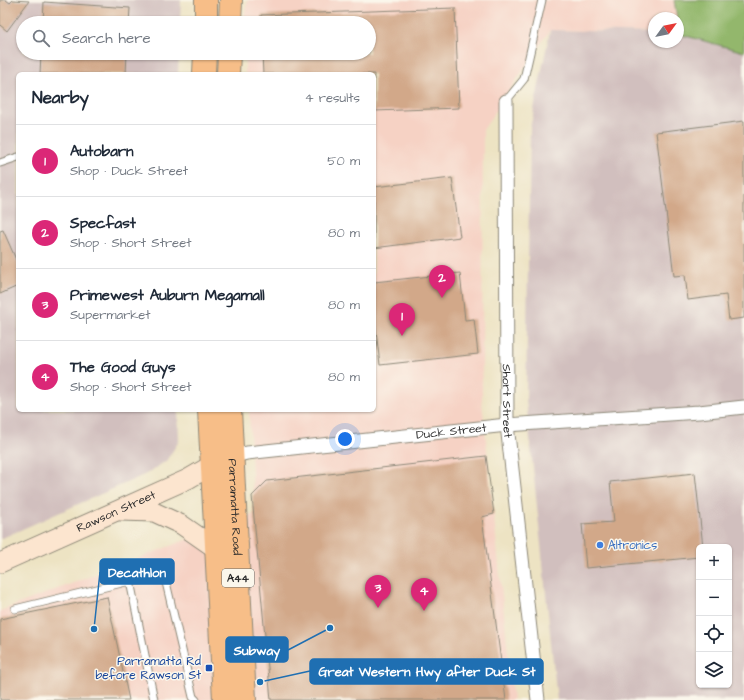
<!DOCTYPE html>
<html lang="en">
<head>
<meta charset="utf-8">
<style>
	body { margin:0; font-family:"Architects Daughter",sans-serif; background:#f6f6f7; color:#1f2937 }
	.controls { position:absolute; right:12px; bottom:12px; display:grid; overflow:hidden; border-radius:6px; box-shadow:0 1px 3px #0004 }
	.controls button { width:36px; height:36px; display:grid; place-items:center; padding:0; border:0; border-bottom:1px solid #e0e1e3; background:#fff; color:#1f2937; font:20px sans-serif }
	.compass { position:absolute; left:648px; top:12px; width:36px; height:36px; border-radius:50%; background:#fff; box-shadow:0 1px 3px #0004; rotate:57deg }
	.you { position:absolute; left:345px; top:439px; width:14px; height:14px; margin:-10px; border:3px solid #fff; border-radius:50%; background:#1a73e8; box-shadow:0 0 0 6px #1a73e833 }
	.badge { display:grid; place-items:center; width:26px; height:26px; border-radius:50%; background:#db2777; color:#fff; font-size:13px; font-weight:700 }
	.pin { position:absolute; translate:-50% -33px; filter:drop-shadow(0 1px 2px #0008) }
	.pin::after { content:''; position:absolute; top:21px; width:14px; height:12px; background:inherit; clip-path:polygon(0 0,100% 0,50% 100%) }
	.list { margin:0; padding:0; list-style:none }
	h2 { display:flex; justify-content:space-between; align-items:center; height:52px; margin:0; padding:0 16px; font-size:17px }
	h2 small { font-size:13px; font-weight:400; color:#747a83 }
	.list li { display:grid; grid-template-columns:26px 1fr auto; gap:12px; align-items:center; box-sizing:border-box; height:72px; padding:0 16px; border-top:1px solid #e0e1e3 }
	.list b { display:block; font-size:15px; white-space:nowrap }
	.list p { margin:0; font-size:13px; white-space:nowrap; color:#747a83 }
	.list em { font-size:13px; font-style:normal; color:#747a83 }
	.icon { flex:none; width:22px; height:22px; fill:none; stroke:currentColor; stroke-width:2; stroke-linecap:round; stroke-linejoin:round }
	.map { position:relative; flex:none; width:744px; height:700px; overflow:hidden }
	.search { position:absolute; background:#fff; box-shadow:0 1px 3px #0004; left:16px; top:16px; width:360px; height:44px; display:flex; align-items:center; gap:10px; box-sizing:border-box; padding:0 14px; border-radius:22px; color:#747a83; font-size:15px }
	.panel { position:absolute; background:#fff; box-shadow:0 1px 3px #0004; left:16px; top:72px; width:360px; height:340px; border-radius:6px }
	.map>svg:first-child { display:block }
	.built { fill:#f6d2c4 }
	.industrial { fill:#d1bfbe; fill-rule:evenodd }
	.forest { fill:#93b76c; stroke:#5f714c }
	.building { fill:#d2a889 }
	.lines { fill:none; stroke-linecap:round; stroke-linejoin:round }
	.service-casing { stroke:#8c8777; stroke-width:9 }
	.minor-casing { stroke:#8c8777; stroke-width:15 }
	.secondary-casing { stroke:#8c8777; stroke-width:21 }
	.trunk-casing { stroke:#8c8777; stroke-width:24 }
	.service { stroke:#fff; stroke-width:7 }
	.minor { stroke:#fff; stroke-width:13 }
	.secondary { stroke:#fce5cf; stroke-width:19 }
	.trunk { stroke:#f7be88; stroke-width:22 }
	.shop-dot { fill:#3f7fe0; stroke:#fbf7ec; stroke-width:1.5 }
	.transit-dot { fill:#1a4fb4; stroke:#fbf7ec; stroke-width:1.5 }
	.labels { text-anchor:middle; stroke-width:3; stroke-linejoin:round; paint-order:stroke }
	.shield { fill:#fbf7ec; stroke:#696865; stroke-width:1 }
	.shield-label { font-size:11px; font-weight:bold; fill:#2b2b2b }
	.street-label { font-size:12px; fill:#2b2b2b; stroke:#fbf7ec }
	.shop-label { font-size:12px; fill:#366cbe; stroke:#fbf7ec; text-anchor:start }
	.transit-label { font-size:12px; fill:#164399; stroke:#fbf7ec; text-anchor:end }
	.leader { fill:none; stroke:#1f6fb2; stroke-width:1.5 }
	.callout-dot { fill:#1f6fb2; stroke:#fbf7ec; stroke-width:1.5 }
	.callout { fill:#1f6fb2; stroke:#1f6fb2; stroke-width:1.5 }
	.callout-label { font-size:13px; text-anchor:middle; font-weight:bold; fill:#fff }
</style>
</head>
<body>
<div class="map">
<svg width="744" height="700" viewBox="0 0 744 700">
	<rect width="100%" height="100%" fill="#fbf7ec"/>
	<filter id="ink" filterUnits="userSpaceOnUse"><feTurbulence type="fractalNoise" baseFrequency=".025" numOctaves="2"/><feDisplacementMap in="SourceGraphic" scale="8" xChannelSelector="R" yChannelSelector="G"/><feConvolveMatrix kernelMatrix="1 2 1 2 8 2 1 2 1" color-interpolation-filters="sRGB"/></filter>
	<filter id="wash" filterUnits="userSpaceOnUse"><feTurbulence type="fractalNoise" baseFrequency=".012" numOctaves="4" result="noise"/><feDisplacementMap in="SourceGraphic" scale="16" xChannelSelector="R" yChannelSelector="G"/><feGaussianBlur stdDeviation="0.9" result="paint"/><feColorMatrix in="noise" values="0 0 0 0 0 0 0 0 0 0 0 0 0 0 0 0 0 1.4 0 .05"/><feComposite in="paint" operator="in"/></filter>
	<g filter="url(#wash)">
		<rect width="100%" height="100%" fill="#ede3c3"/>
		<!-- built -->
		<path class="built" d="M248 0H674L677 18H654V33L550 30 483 130 482 402 513 700H0V611L254 514 249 410H374V74H245V53H369V23H245V12Z"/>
		<!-- industrial -->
		<g class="industrial">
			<path d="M0 0H181L180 23H23V53H179L178 74H18V410H178L179 441 166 461 146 474 0 539Z"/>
			<path d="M550 30 654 33V42H678V34H679L744 52V700H557L526 400 530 129ZM699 547H729V685H699Z"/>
		</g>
		<!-- forest -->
		<path class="forest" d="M674 0H744V52L679 34 678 18H677Z"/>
		<g id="blocks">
			<!-- building -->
			<g class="building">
				<path d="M0 0H6L10 3 13 0 29 1 7 31 0 25Z"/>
				<path d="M44 2 130 8 129 23H43Z"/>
				<path d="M455 8 459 108 374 111V74H263L262 53H369V23H261V15Z"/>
				<path d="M41 53H127L126 74H40Z"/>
				<path d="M744 121V318L729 320 726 295 688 300 685 275 674 276 656 132Z"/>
				<path d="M452 178 460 237 374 248V187Z"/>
				<path d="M3 230 18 264V286L0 294V231Z"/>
				<path d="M460 273 465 320 474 319 478 354 380 365 374 312V282Z"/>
				<path d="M486 456 494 514 482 517 506 700H271L252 496 267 481Z"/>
				<path d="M695 473 703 547H699V557L586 568 582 524 614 522 610 482Z"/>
				<path d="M107 597 129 700H0V619Z"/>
			</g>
		</g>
	</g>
	<g filter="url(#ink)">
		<use href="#blocks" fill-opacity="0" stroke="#8c8777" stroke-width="1"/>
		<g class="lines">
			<!-- service casing -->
			<g class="service-casing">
				<g id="service">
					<path d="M506 101 524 79 542 0"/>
					<path d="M0 163 18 157"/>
					<path d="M130 581 165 578 193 697 196 700"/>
					<path d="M15 609 130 581 154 700"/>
				</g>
			</g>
			<!-- minor casing -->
			<g class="minor-casing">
				<g id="minor">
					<path id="s1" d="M506 101 507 425 538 700"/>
					<path id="s2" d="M231 457 247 453 507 425 699 412 744 407"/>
				</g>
			</g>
			<!-- secondary casing -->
			<g class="secondary-casing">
				<g id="secondary">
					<path d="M121 511 154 512 182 525 215 548"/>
					<path id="s3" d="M0 563 188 479 212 465 224 460"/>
				</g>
			</g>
			<!-- trunk casing -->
			<g class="trunk-casing">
				<g id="trunk">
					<path d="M206 23V0"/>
					<path d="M230 23 231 0"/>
					<path d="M204 74 205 53"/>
					<path d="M228 74 229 53"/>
					<path d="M209 410 224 700"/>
					<path id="s4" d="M230 410 245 700"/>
				</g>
			</g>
			<!-- service -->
			<use href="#service" class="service"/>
			<!-- minor -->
			<use href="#minor" class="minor"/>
			<!-- secondary -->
			<use href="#secondary" class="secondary"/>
			<!-- trunk -->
			<use href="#trunk" class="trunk"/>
		</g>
	</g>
	<!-- markers -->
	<circle class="shop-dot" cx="600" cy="545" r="4"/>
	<rect class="transit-dot" x="205" y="664" width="8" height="8" rx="2"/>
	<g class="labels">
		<!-- shield labels -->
		<rect class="shield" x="222" y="569" width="32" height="18" rx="3"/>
		<g class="shield-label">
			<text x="238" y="582">A44</text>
		</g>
		<!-- street labels -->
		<g class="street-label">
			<text dy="4" stroke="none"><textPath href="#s1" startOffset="300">Short Street</textPath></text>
			<text dy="4" stroke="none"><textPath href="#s2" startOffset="222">Duck Street</textPath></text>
			<text dy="4" stroke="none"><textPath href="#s4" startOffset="97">Parramatta Road</textPath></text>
			<text dy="4" stroke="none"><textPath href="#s3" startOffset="127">Rawson Street</textPath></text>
		</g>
		<!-- shop labels -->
		<g class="shop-label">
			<text x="608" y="549">Altronics</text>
		</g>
		<!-- transit labels -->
		<g class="transit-label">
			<text x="201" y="665">Parramatta Rd<tspan x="201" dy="14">before Rawson St</tspan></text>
		</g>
	</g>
	<!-- callouts -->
	<path class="leader" d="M94 629L100 572M330 628L288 650M260 682L310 671"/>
	<g class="callout-dot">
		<circle cx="94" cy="629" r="4"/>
		<circle cx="330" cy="628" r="4"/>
		<circle cx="260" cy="682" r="4"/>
	</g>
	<g class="callout">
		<rect x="100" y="559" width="74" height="25" rx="4"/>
		<rect x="226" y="637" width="62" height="25" rx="4"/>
		<rect x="310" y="659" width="233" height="25" rx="4"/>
	</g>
	<g class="callout-label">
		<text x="137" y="577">Decathlon</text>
		<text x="257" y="655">Subway</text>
		<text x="427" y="676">Great Western Hwy after Duck St</text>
	</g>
</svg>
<div class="controls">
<button>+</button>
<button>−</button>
<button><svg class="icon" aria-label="locate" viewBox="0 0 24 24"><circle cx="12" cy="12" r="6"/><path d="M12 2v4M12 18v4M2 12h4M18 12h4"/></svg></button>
<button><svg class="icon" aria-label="layers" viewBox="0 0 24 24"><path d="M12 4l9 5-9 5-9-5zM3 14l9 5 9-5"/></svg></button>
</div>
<svg class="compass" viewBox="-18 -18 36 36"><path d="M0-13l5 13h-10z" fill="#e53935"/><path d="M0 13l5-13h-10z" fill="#747a83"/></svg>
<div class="you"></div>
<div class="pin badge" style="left:402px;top:336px">1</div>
<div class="pin badge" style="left:442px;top:298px">2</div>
<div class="pin badge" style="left:378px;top:608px">3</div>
<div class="pin badge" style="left:424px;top:611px">4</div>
<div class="search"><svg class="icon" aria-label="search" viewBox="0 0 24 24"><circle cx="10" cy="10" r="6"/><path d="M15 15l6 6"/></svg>Search here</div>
<section class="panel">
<h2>Nearby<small>4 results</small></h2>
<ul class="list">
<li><span class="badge">1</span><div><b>Autobarn</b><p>Shop · Duck Street</p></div><em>50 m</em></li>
<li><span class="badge">2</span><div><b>Specfast</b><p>Shop · Short Street</p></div><em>80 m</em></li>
<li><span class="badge">3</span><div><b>Primewest Auburn Megamall</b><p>Supermarket</p></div><em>80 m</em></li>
<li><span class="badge">4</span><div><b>The Good Guys</b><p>Shop · Short Street</p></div><em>80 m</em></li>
</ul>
</section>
</div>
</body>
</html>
